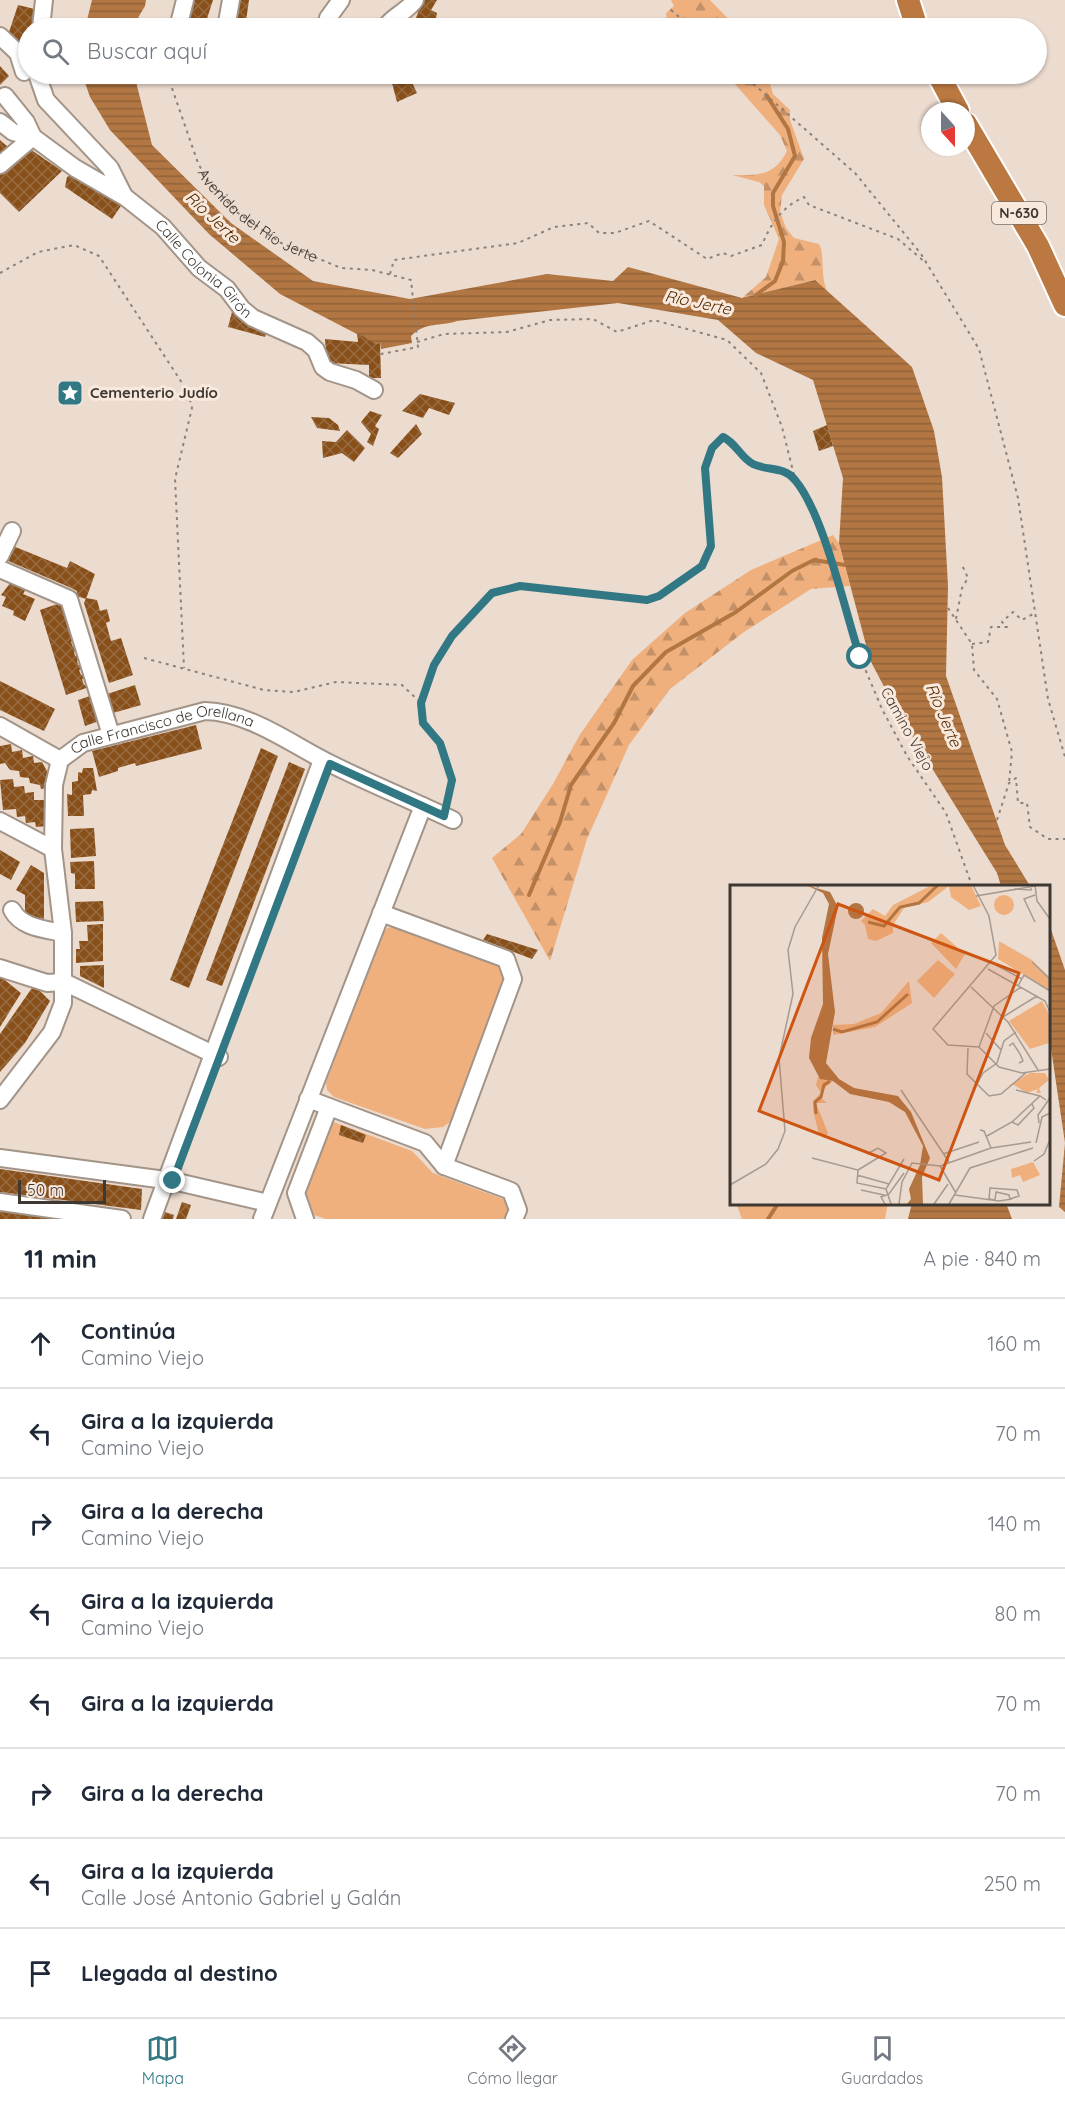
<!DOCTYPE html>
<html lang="es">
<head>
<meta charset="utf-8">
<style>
	body { margin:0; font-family:Quicksand,sans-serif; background:#f2f2f3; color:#1f2937 }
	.compass { position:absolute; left:921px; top:102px; width:54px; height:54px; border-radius:50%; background:#fff; box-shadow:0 2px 4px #0004; rotate:159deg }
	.scale { position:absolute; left:18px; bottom:15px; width:88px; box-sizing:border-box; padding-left:6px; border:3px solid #3e3833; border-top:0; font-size:16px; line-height:21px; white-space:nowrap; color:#3e3833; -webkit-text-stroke:4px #f9e8dc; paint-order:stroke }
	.stop { position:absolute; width:18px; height:18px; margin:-14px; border:4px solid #317884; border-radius:50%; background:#fff }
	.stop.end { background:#317884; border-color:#fff; box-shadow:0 2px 6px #0008 }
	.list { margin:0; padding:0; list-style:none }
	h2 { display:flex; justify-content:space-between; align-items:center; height:78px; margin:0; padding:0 24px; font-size:26px }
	h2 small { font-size:20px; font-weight:400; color:#747a83 }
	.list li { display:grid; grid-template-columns:39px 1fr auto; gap:18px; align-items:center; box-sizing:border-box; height:90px; padding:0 24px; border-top:2px solid #e0e1e3 }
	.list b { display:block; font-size:22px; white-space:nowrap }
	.list p { margin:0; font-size:20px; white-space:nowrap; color:#747a83 }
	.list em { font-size:20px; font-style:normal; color:#747a83 }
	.icon { flex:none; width:33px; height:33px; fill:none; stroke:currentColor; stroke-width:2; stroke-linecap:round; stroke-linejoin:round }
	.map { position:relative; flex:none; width:1065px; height:1219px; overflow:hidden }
	.search { position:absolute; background:#fff; box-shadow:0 2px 4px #0004; left:18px; right:18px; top:18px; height:66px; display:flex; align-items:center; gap:15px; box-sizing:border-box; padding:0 21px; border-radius:33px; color:#747a83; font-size:22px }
	.sheet { height:798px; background:#fff }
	nav { display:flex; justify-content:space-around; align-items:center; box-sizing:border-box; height:84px; border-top:2px solid #e0e1e3; background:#fff; font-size:16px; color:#747a83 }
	nav a { display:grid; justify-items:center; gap:3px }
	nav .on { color:#317884 }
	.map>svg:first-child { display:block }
	.green { fill:#efb07e }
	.forest { fill:url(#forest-firs) }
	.water { fill:url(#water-rules) }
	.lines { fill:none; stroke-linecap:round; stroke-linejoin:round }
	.stream { stroke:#b27643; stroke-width:4 }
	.building { fill:url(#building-cross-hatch) }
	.minor-casing { stroke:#a39488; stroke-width:20 }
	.highway-casing { stroke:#fff; stroke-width:26 }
	.path { stroke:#8d827a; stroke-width:2; stroke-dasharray:3 4.5; stroke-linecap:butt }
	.minor { stroke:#fff; stroke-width:16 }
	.highway { stroke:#bb7941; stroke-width:22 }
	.route { stroke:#317884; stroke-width:8 }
	.labels { text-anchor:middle; stroke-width:6; stroke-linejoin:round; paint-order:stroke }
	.shield { fill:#f9e8dc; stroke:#766d66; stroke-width:1.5 }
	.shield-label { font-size:14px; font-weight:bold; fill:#3e3833 }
	.street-label { font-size:15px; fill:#3e3833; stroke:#f9e8dc }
	.poi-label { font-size:15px; font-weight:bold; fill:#3e3833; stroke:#f9e8dc; text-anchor:start }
	.water-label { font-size:16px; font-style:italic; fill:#502800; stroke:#f9e8dc }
	.inset-river { fill:none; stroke:#b27643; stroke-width:3 }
	.inset-road { fill:none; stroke:#a69a91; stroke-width:1.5 }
	.view { fill:#ce5412; fill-opacity:0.15; stroke:#ce5412; stroke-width:3 }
	.inset-edge { fill:none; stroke:#3e3833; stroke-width:3 }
</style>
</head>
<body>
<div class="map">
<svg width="1065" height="1219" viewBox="0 0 1065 1219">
	<defs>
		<pattern id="forest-firs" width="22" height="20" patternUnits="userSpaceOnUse" patternTransform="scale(1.5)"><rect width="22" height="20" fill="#efb07e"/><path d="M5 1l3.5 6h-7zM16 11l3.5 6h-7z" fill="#c39068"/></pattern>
		<pattern id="water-rules" width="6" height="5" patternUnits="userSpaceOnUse" patternTransform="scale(1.5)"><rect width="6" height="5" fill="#b27643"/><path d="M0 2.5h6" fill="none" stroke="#926239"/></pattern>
		<pattern id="building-cross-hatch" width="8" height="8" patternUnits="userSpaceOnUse" patternTransform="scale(1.5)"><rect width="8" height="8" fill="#884f19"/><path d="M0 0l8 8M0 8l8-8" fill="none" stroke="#976c43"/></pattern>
	</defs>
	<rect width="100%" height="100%" fill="#ecdbcf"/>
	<!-- green -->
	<g class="green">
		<path d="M397 926 497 964 505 978 450 1122 443 1127 425 1129 334 1097 327 1090 326 1083 380 937 387 928Z"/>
		<path d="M331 1121 412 1151 433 1173 508 1201 510 1207 506 1219H326L314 1215 305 1191Z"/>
		<path d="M736 1203H888L885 1219H742Z"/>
	</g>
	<!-- forest -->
	<g class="forest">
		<path d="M671 0H710L737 28H674L667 21 666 13 674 6Z"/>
		<path d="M726 74H767L773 94 790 110V120L804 159 782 195 780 212 786 228 794 238 819 244C825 254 820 275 827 291L814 280 742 298 766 277 779 239 764 205V186L759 182 732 175C757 175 774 177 787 151L780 135Z"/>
		<path d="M833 535 839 543 850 586 811 589 744 632 670 689 629 745 587 839 550 961 492 858 521 834 553 784 579 736 632 660 685 613 751 570Z"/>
	</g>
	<!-- water -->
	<g class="water">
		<path d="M92 0H146L145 6 132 28H85Z"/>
		<path d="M82 74H134L152 145 231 223 313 281 410 299 547 274 613 281 628 267 742 298 815 280 912 367 934 431 942 477 948 586 946 676 1005 845 1030 886H1001L997 873 899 715 870 660 839 543 843 478 813 380 756 353 718 320 618 303 457 321C440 327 426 321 411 336L412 343 381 349 380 342 376 344 280 294 209 234 110 130 90 97Z"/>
		<path d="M1048 921 1065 970V1212L1059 1207 1065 1143 1049 1035Z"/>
		<path d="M912 1203H1006L1012 1219H908Z"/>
	</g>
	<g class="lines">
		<!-- stream -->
		<g class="stream">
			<path d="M756 295 775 281 783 261 784 242 773 206V193L795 156 788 129 767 96"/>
			<path d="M529 895 560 822 571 785 614 723 633 686 666 652 736 612 792 571 814 560 845 565"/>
			<path d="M768 1219 779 1202"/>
		</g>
	</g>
	<!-- building -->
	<g class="building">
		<path d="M193 0H213L204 28H199L187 19Z"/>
		<path d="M235 0H249L245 28H233Z"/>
		<path d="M422 0H437L431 10 437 13 435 24 423 19 421 28H419L413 27Z"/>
		<path d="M18 5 39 10 36 28H28V57L8 35Z"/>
		<path d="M398 18 407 22 405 25 413 28H390Z"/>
		<path d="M0 66 9 76 0 85Z"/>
		<path d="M395 74H408L417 93 397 102 392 83 398 81Z"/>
		<path d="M0 140 8 147 0 155Z"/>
		<path d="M27 147 62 171 19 212 0 193V173Z"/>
		<path d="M74 173 123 203 112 219 65 187 67 177Z"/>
		<path d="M232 312 268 328 265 337 228 327Z"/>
		<path d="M357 333 376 344 380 342 381 378H369V365L327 363 325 339 358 342Z"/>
		<path d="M420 394 455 403 449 415 429 408 423 418 402 411Z"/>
		<path d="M370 411 382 415 375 426 379 429 373 446 367 442 371 434 361 422Z"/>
		<path d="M311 417 329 418 338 425 340 431 317 428Z"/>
		<path d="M416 424 422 434 398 458 390 453Z"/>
		<path d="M827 425 833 446 819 451 813 431Z"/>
		<path d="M347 430 365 448 354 462 342 453 323 458 322 441 336 442Z"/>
		<path d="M13 546 67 568 70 561 95 574 86 599 76 596 77 591 69 587 6 560Z"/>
		<path d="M11 582 26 589 23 594 35 599 25 621 13 615 14 611 2 606 6 597 1 595Z"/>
		<path d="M86 598 97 600 100 611 107 609 110 621 106 623 111 641 121 638 133 675 109 683 84 603Z"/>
		<path d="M60 603 62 609 67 608 69 614 65 615V618L70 616 71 622 67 624 68 627 72 626 74 631 70 632 75 640 71 642 73 647 77 645 79 650 74 652 75 656 80 654 81 659 77 661 78 665 83 664 84 669 79 670 81 675 85 674 86 678 82 679 84 685 88 684 89 687 66 695 40 610Z"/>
		<path d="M0 681 55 709 44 731 0 710Z"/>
		<path d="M135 685 141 705 113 713 107 694Z"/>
		<path d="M96 694 105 719 85 726 78 700Z"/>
		<path d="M196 725 202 749 136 766 135 763 118 768V771L99 777 92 751Z"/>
		<path d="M11 744 12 752 22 750 23 758 33 756 34 763 42 762 48 773 47 788 41 789 40 785 30 783 29 778 20 777 19 771 10 770 5 763 0 764V746Z"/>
		<path d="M261 748 278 756 189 988 170 980Z"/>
		<path d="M289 762 305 769 222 986 206 980Z"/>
		<path d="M83 768H93L97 791 92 790 91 794 83 795 84 816H68L67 794 72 795V782L78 781V772L82 773Z"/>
		<path d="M13 779 14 787 24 786 25 793 34 792V800H45L47 826 36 827 35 822 26 823 25 816 17 817 16 809 3 810 0 780Z"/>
		<path d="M94 828 96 856 71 858 70 829Z"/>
		<path d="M0 850 20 862 11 880 0 874Z"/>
		<path d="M94 861 95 889H75V874L71 873 70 862Z"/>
		<path d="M31 865 44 873V919L25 915V895L16 890Z"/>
		<path d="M103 901 104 921 76 922 75 902Z"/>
		<path d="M103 924V961L76 963V949H80L79 941H88L87 925Z"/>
		<path d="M487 934 538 950 532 959 483 940Z"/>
		<path d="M104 965V988L80 976V966Z"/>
		<path d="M1 977 21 993 0 1027V978Z"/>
		<path d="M34 985 50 1001 25 1043 0 1072V1034Z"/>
		<path d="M341 1125 366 1135 363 1143 339 1135Z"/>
		<path d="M0 1169 142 1189 141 1210 0 1192Z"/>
		<path d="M182 1202 191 1205 186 1219H176Z"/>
		<path d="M0 1211 51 1218V1219H0Z"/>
		<path d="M165 1212 174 1215 173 1219H162Z"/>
	</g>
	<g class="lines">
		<!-- minor casing -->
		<g class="minor-casing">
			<g id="minor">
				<path d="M41 28 44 0"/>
				<path d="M178 28 185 0"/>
				<path d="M226 28 231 0"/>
				<path d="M326 28 328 18 341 0"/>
				<path d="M385 28C392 16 407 12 415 0"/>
				<path d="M0 36 18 53 24 72"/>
				<path d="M37 74 46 100 110 168 124 196"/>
				<path d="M5 96 26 122 33 137"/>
				<path id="s2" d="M0 122 13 132 33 137 75 168 125 197 163 227 199 268 227 289 242 309 253 318 307 342 316 350 323 367 330 372 356 380 374 390"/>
				<path d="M0 165 33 137"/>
				<path d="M0 556 12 531"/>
				<path d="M0 569 69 599 111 735"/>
				<path d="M0 726 60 760"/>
				<path d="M0 821 53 849"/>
				<path d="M12 910C22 928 44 929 63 933"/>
				<path d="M381 913 506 959 513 979 444 1166"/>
				<path d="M0 968 47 983 64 982 219 1057"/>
				<path d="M308 1099 425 1143 444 1166 511 1191 518 1210 514 1219"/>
				<path id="s3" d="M0 1100 52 1032 63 1003V933L53 849 54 785 60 760 83 743 205 711C250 712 292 745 331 764 371 784 413 801 453 820"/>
				<path d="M0 1158 173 1181 268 1203"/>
				<path d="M0 1202 122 1219"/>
				<path d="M152 1219 322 760"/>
				<path d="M262 1219 423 806"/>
				<path d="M305 1219 296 1193 329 1107"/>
			</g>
		</g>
		<!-- highway casing -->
		<g class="highway-casing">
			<g id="highway">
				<path d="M908 0 917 28"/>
				<path d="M938 74 958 111"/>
				<path d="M966 124 1038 246 1065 305"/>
			</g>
		</g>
		<!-- path -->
		<g class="path">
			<path d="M671 10 692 28"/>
			<path id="s1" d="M167 74 198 163 207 180 238 213 281 243 341 268 372 270 411 280 418 347 381 354"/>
			<path d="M742 74 855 173 921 254 979 349 1018 498 1048 699 1065 757"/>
			<path d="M0 273 38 252 74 245 99 256 188 392 192 408 175 479 184 668"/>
			<path d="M390 274 394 260 518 243 554 227 588 223 599 233H615L649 221 707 259 723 253 731 256 762 245C771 223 782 207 804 197L809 205 898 239 926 263"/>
			<path d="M417 342 444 334 507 332 550 320 593 319 617 332 654 320 727 340 761 373 782 427 795 479"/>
			<path d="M948 608 972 644 974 670 997 699 1012 752 1009 783"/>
			<path d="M956 619 962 588 968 578 962 565"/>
			<path d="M972 644 988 642 991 627H1007L1002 622 1013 612 1022 620 1035 613"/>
			<path d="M144 658 264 690 294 692 336 682 402 685 421 703 423 724 440 743 452 780 447 801"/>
			<path d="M421 703 434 665 452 636 492 593 520 586 647 600C768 553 667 493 723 437L732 441 753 464 783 471 795 480 815 517 860 657 882 709 907 756 946 813 972 886"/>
			<path d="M997 820 1009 783 1016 778 1018 803H1027L1030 827 1048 839H1065"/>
		</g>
		<!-- minor -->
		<use href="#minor" class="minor"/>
		<!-- highway -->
		<use href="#highway" class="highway"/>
	</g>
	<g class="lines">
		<!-- route -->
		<path class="route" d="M173 1181 330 764 444 816 452 780 440 743 423 723 421 703 434 665 452 636 492 593 520 586 647 600 659 596 702 566 711 546 705 468 712 448 723 437C736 443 741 458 753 464 767 471 784 466 795 480 824 514 845 612 860 657"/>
	</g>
	<!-- icons -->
	<defs>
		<g id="sight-square" transform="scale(1.35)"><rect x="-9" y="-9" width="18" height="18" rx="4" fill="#317884" stroke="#f9e8dc"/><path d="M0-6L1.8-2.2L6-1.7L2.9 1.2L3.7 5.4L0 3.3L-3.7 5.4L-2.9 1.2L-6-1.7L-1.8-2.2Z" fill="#fff"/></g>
	</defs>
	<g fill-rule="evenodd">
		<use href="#sight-square" x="70" y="393"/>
	</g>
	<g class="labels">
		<!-- shield labels -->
		<rect class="shield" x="992" y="202" width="54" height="22" rx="4.5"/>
		<g class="shield-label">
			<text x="1019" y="218">N-630</text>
		</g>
		<!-- street labels -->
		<g class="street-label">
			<text dy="5" stroke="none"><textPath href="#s1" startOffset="176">Avenida del Río Jerte</textPath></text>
			<text dy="5" stroke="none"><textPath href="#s2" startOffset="254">Calle Colonia Girón</textPath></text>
			<text transform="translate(907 729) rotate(61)" y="5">Camino Viejo</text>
			<text dy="5" stroke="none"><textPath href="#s3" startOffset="471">Calle Francisco de Orellana</textPath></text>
		</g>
		<!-- poi labels -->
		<g class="poi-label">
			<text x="90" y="398">Cementerio Judío</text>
		</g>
		<!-- water labels -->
		<g class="water-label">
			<text transform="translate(213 217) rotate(43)" y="6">Río Jerte</text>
			<text transform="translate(698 302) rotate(12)" y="6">Río Jerte</text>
			<text transform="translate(944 715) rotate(67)" y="6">Río Jerte</text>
		</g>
	</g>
	<!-- overview -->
	<g transform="translate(730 885)">
		<rect width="320" height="320" fill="#ecdbcf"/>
		<path d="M202 0H241L251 21 239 25 221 12 219 1 198 17 174 23 163 40V48L146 56 138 54 135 40 131 36 143 24 155 31 163 20ZM264 20a10 10 0 1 1 20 0a10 10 0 1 1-20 0ZM211 48 235 69 226 84 201 58ZM269 56 302 75 319 92V105L268 74ZM208 75 225 89 204 113 187 96ZM312 116 319 129V158L300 164 279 136ZM300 188H315L319 195 309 203 311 208H306L308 204 297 208 284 200 278 201ZM303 277 310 290 293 297 290 290 282 293 281 284Z" fill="#efb07e"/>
		<path d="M179 96 182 118 145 142 103 150V140L124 139 151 128ZM88 192 103 196 93 204 92 214 97 218H86L98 248 95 253 89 249 83 225V216L91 208 86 200Z" fill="#efb07e"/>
		<path d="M76 0 100 7 108 22 98 69 105 127 96 178 109 194 124 203 168 211 181 227 200 273 192 292 193 319H177L181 314 179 304 190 280 193 261 175 227 159 217 120 209 103 196 90 194 79 173 81 153 93 119 92 53 99 19 93 8ZM118 26a8 8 0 1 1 16 0a8 8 0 1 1-16 0Z" fill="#b27643"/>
		<path class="inset-river" d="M138 37 154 41 170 22 189 18 208 0M103 144 112 147 147 137 178 109M86 229 85 217 91 212 94 200 100 196"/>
		<path class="inset-road" d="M243 0 259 31 266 70 203 144 218 160 249 162 264 121 291 102M305 0 307 16 320 34M284 4 301 5V1M246 11 305 1M305 37 294 14 305 10M302 77 320 94M266 80 292 94M258 84 315 116 320 127M288 101 294 90 320 106M241 102 278 137 308 185M273 132 307 111M256 148 271 165M279 161 283 158 290 169 293 176 289 178M249 162 269 182 292 188 320 184M238 163 237 189 259 211 271 209 297 187M247 199 253 188 267 178 274 156 286 147M171 205 219 277M286 205 310 211M282 237 288 240 304 223 302 219M309 238 308 230 320 213M250 245 254 246 261 263M257 251 282 237 310 211 316 215M306 258 312 232 320 228M213 269 249 257M82 273 128 285 127 298 156 304M304 276 314 269 319 257M210 281 261 263 301 257M210 281 226 308M128 285 156 268 148 263 137 269M127 290 159 299M0 300 36 279 48 264 55 246 49 173 63 109 58 65 65 42 89 0M260 303 287 305 289 311 280 314 279 310 266 307 265 315 259 314ZM131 305 154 310M225 310 269 316 282 314M155 319 151 312 159 309 174 288M161 319 156 304 174 274M169 319 172 297 182 278 210 281M204 319 218 299M219 319 240 283 303 263"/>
		<path class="view" d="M108 19 289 88 209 295 29 226Z"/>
		<rect width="320" height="320" class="inset-edge"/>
	</g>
</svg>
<svg class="compass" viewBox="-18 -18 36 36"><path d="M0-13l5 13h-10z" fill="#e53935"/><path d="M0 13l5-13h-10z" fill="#747a83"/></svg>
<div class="scale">50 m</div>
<div class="stop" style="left:860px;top:657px"></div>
<div class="stop end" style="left:173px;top:1181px"></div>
<div class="search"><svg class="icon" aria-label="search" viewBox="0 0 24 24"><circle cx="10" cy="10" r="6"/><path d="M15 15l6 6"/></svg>Buscar aquí</div>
</div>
<section class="sheet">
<h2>11 min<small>A pie · 840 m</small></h2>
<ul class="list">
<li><svg class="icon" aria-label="ahead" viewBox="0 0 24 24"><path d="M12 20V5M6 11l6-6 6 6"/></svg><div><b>Continúa</b><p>Camino Viejo</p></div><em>160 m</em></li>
<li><svg class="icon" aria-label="left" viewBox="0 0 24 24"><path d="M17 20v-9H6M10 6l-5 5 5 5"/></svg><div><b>Gira a la izquierda</b><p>Camino Viejo</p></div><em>70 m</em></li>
<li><svg class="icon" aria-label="right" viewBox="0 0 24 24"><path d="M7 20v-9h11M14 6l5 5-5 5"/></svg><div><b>Gira a la derecha</b><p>Camino Viejo</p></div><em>140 m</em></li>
<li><svg class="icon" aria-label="left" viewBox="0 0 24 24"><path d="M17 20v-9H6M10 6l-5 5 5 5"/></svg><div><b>Gira a la izquierda</b><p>Camino Viejo</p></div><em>80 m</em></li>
<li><svg class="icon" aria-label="left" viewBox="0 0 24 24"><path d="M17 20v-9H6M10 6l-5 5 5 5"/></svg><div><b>Gira a la izquierda</b></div><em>70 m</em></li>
<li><svg class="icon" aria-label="right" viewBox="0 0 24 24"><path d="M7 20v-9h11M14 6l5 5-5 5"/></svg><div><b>Gira a la derecha</b></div><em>70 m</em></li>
<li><svg class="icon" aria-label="left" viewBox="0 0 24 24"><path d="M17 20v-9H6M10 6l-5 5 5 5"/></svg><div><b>Gira a la izquierda</b><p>Calle José Antonio Gabriel y Galán</p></div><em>250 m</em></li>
<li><svg class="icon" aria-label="arrive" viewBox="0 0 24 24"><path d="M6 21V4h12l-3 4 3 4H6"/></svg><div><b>Llegada al destino</b></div></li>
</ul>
</section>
<nav>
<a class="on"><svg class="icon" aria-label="map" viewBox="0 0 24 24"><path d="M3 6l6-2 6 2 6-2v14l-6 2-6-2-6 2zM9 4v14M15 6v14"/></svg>Mapa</a>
<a><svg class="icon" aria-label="directions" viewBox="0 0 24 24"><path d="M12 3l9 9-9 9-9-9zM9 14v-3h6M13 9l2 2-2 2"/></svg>Cómo llegar</a>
<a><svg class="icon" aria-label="saved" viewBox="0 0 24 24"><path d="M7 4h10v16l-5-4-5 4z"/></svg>Guardados</a>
</nav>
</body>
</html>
